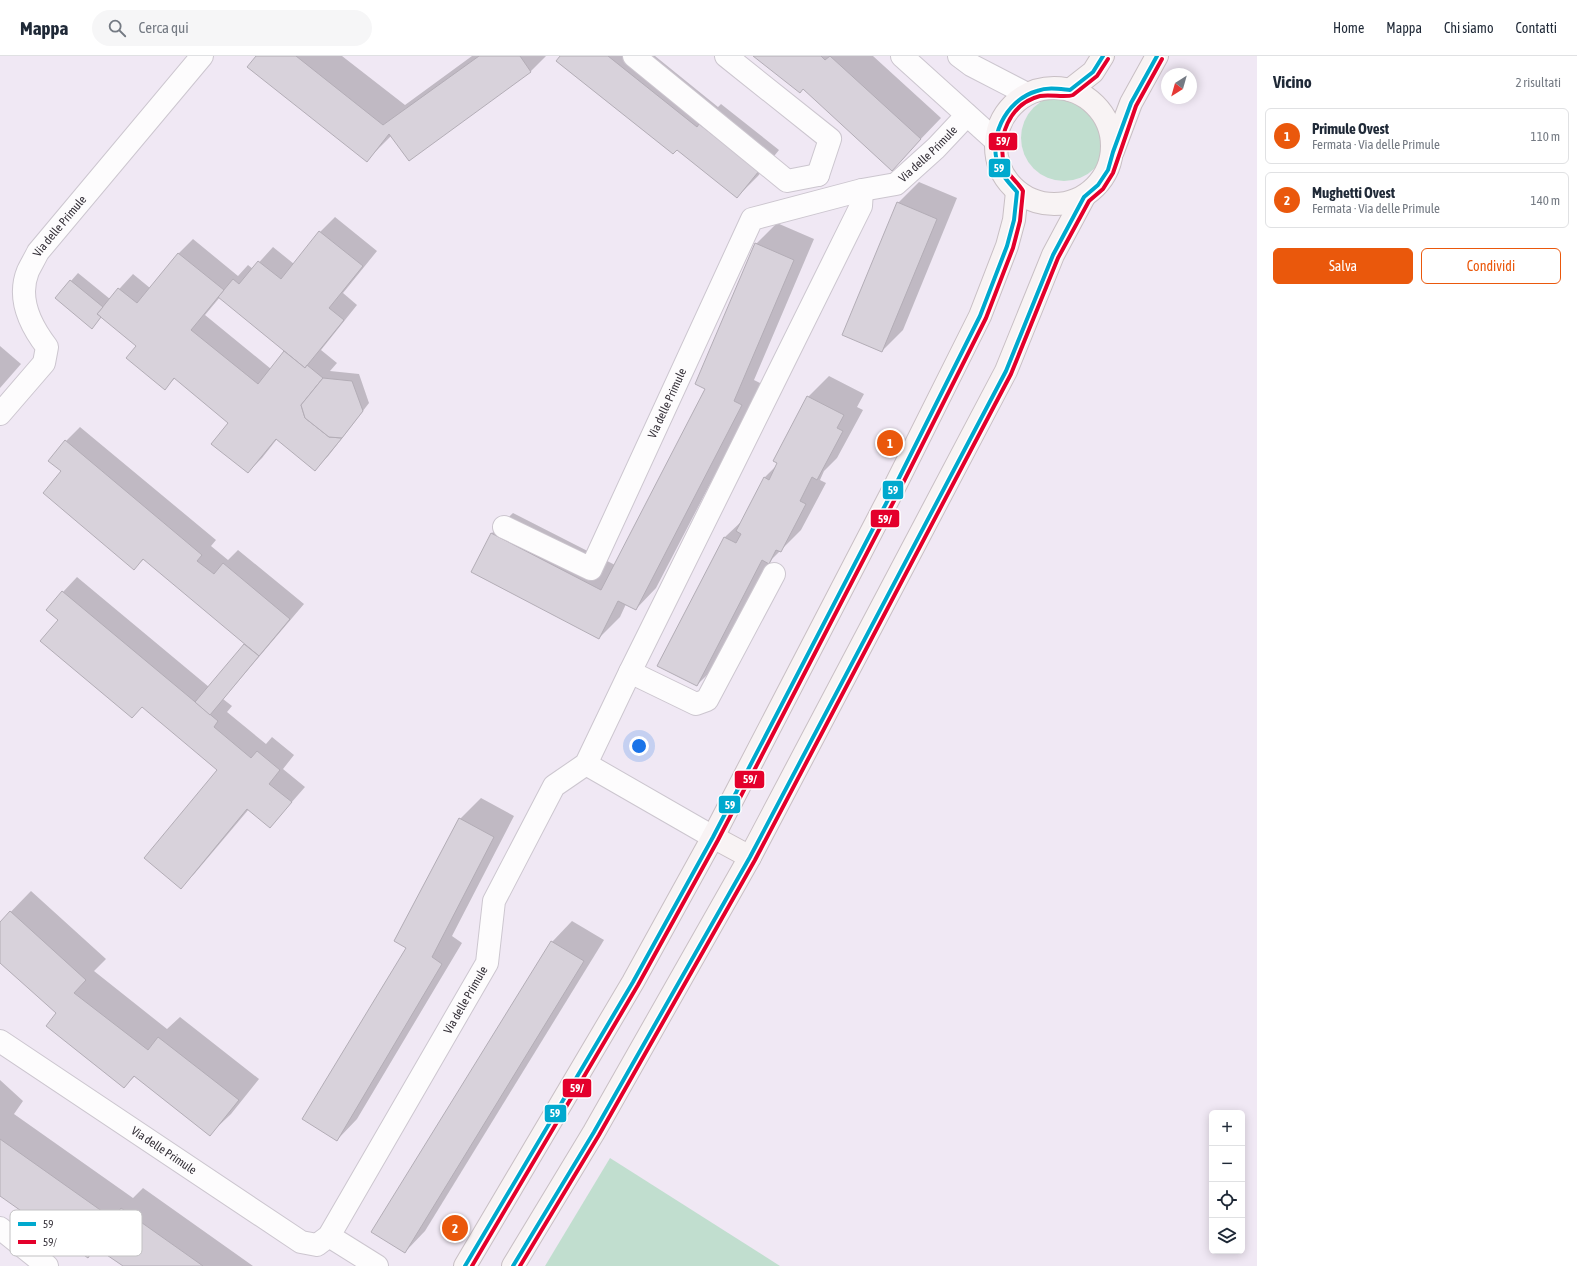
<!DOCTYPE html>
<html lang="it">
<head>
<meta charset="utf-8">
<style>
	body { margin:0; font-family:"Asap Condensed",sans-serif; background:#f6f6f7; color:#1f2937 }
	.controls { position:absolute; right:12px; bottom:12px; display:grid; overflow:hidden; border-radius:6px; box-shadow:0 2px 10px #0003 }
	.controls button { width:36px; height:36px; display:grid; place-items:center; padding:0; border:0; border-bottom:1px solid #e0e1e3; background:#fff; color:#1f2937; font:20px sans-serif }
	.compass { position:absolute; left:1161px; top:12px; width:36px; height:36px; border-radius:50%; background:#fff; box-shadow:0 2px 10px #0003; rotate:217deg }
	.you { position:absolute; left:639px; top:690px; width:14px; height:14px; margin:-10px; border:3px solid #fff; border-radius:50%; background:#1a73e8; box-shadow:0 0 0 6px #1a73e833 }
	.badge { display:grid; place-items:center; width:26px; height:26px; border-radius:50%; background:#ea580c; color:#fff; font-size:13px; font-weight:700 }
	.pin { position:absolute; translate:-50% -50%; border:2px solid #fff; box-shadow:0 1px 4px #0006 }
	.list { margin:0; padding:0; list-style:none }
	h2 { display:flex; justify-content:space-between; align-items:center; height:52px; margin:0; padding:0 16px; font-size:17px }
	h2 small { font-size:13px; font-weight:400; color:#747a83 }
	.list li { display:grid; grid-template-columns:26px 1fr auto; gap:12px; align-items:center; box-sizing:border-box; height:56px; margin:0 8px 8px; padding:0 8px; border:1px solid #e0e1e3; border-radius:6px }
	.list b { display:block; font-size:15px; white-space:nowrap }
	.list p { margin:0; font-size:13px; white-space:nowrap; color:#747a83 }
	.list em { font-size:13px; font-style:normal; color:#747a83 }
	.actions { display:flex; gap:8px; padding:12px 16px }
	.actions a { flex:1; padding:9px 0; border:1px solid #ea580c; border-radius:6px; text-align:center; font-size:14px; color:#ea580c }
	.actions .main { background:#ea580c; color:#fff }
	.icon { flex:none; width:22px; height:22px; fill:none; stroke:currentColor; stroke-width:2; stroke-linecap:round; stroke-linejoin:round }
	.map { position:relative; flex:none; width:1257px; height:1210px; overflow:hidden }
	header { display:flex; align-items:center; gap:24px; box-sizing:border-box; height:56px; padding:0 20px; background:#fff; border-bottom:1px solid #e0e1e3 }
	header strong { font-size:19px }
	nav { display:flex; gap:22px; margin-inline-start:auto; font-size:14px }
	.search { width:280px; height:36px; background:#f6f6f7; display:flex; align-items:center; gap:10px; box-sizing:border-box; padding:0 14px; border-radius:22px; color:#747a83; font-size:15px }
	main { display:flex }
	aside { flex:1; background:#fff }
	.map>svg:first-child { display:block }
	.green { fill:#c1decf }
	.shadow { fill:#0003; fill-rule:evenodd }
	.building { fill:#d8d2db; stroke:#b3adb6 }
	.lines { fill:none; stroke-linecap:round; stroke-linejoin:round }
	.minor-casing { stroke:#ccc6cf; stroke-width:24 }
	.major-casing { stroke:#c8bfc4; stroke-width:24 }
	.minor { stroke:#fdfcfd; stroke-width:22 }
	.major { stroke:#f8f3f4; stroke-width:22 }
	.bus-1-casing { stroke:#fff; stroke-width:7 }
	.bus-2-casing { stroke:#fff; stroke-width:7 }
	.bus-1 { stroke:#00a9ce; stroke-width:4 }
	.bus-2 { stroke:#e4002b; stroke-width:4 }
	.labels { text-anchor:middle; stroke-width:3; stroke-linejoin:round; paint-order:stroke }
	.street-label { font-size:12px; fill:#353038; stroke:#fff }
	.key { fill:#fff; stroke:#c2c1c3; stroke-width:1 }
	.key-label { font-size:11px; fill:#353038 }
	.line-badge { stroke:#fff; stroke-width:1.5 }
	.badge-label { font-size:11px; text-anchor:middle; font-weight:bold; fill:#fff }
</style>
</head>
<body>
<header>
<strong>Mappa</strong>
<div class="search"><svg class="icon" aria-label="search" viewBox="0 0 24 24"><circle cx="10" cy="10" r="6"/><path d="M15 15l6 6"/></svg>Cerca qui</div>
<nav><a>Home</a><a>Mappa</a><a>Chi siamo</a><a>Contatti</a></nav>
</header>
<main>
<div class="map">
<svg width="1257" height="1210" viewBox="0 0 1257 1210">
	<rect width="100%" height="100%" fill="#f0e8f4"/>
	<!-- green -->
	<g class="green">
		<circle cx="1064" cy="82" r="43"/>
		<path d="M610 1102 780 1210H545Z"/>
	</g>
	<!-- shadow -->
	<g class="shadow">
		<path d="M257 0H342L405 49 472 0H546L531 15 409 104 391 80 367 104Z"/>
		<path d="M561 0H655L718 51 721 48 779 94 758 120 737 141Z"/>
		<path d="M755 0H873L941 62 892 113 804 32Z"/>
		<path d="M919 126 957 142 903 274 882 295 898 147Z"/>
		<path d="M335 161 377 195 343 237 357 249 321 294 337 307 330 315 359 318 369 347 329 399 315 414 277 383 262 402 248 416 229 367 175 322 165 332 138 290 102 260 92 271 56 242 78 217 110 243 133 218 150 232 178 198 193 183 238 220 248 209 253 213 273 191 294 208 320 176ZM220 241 286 295 271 313 205 259Z"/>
		<path d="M777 167 814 183 754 324 762 328 656 532 636 553 626 548 620 561 599 582 472 516 492 477 513 457 615 509 706 332 756 188Z"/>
		<path d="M0 290 21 308 0 332Z"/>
		<path d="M829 320 864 338 857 351 863 354 837 402 824 415 820 424 826 427 801 474 772 503 717 609 697 629 658 609 725 481 743 464 765 421 779 407 808 341Z"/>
		<path d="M80 371 216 484 211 490 228 504 238 494 304 548 223 643 232 650 227 656 266 688 272 681 294 699 283 713 305 731 270 771 249 753 195 817 181 831 218 714 59 564 63 536 77 521 209 631 246 588 144 503 134 512 62 415 66 385Z"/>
		<path d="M481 742 514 760 452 880 462 887 357 1063 337 1084 407 891 395 884 460 763Z"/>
		<path d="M31 835 106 903 94 915 167 973 180 961 259 1023 231 1058 210 1078 135 1020 124 1030 57 957 0 906V867Z"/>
		<path d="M572 865 604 884 425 1175 405 1196 552 886Z"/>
		<path d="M0 1024 23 1045 14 1058 133 1142 143 1132 253 1210H125L97 1191 88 1200 0 1138Z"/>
	</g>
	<!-- building -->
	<g class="building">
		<path d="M256 0H296L383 69 479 0H520L531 16 409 105 389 78 367 106 247 11Z"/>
		<path d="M560 0H608L697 71 699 68 759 115 737 142 677 94 673 98 556 5Z"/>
		<path d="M753 0H821L825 4 830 0 921 83 892 115 803 33 800 37Z"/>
		<path d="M897 146 937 163 882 296 842 279Z"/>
		<path d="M319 175 363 210 329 252 344 264 305 312 218 241 233 223 239 228 258 205 281 223Z"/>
		<path d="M755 187 794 204 734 345 742 349 636 554 618 545 599 583 471 516 491 477 601 534 705 333 695 328Z"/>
		<path d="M178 197 224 234 191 274 258 328 284 295 305 312 307 309 323 322 301 349 305 362 329 381 342 382 315 415 276 383 248 417 211 388 228 367 174 322 165 334 126 302 136 290 97 258 118 232 137 247Z"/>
		<path d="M70 224 103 251 97 258 101 261 92 273 55 242Z"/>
		<path d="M323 322 352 325 363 355 342 382 329 381 305 362 301 349Z"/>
		<path d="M807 340 844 359 837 372 843 375 817 424 812 421 800 445 806 448 781 496 776 494 769 508 762 504 697 630 657 610 724 481 736 487 741 478 736 475 764 421 769 424 777 407 773 405Z"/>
		<path d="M65 384 202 499 197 505 214 518 223 507 290 563 259 600 143 503 134 514 43 437 61 415 48 405Z"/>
		<path d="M62 535 218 665 214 671 251 702 257 695 280 714 269 728 292 746 270 772 247 753 181 833 144 802 217 714 142 651 132 662 40 585 58 564 46 554Z"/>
		<path d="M244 588 259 600 210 659 195 646Z"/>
		<path d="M459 762 494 781 432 901 442 908 337 1085 302 1063 406 892 394 885Z"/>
		<path d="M10 855 86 924 74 937 148 994 158 981 239 1044 210 1080 134 1020 124 1032 46 970 56 957 0 907V866Z"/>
		<path d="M551 885 584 905 405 1197 371 1176Z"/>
		<path d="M0 1083 113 1163 121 1152 203 1210H123L95 1191 88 1202 0 1140Z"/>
	</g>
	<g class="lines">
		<!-- minor casing -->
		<g class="minor-casing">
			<g id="minor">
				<path d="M634 0 787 125 818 119"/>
				<path d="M726 0 830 83 818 119"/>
				<path d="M902 0 996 85"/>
				<path d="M959 0 971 9 1027 38"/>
				<path id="s1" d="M0 358 44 307 47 291C30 269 17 242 28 215 31 209 35 202 38 196L202 0"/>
				<path id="s2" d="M504 471 591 513 752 163 862 134 896 128 936 92 967 59"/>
				<path d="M630 616 696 648 707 644 774 518"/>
				<path d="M586 708 713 781"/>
				<path id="s3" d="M0 985 301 1186 317 1189 329 1180 487 907 494 845 554 730 586 708 630 616 861 150 862 134"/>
				<path d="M0 1172 47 1210"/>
				<path d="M329 1180 377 1210"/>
			</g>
		</g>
		<!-- major casing -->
		<g class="major-casing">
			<g id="major">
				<circle cx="1054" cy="90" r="58"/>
				<path d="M1070 34 1093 16 1103 0"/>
				<path d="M1113 95 1131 47 1157 0"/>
				<path d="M713 781 750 801"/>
				<path d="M465 1210 633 926 713 781 891 438 980 260 1007 190 1014 164 1017 136"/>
				<path d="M513 1210 594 1076 750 801 1006 315 1053 199 1084 141"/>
			</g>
		</g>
		<!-- minor -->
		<use href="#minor" class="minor"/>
		<!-- major -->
		<use href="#major" class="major"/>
		<!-- bus-1 casing -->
		<g class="bus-1-casing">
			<g id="bus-1">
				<path d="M465 1210 633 926 713 781 891 438 980 260 1007 190 1014 164 1017 136C1011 129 1004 122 1000 114 986 84 1005 44 1037 35 1048 31 1059 33 1070 34L1093 16 1103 0"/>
				<path d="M513 1210 594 1076 750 801 1006 315 1053 199 1084 141 1098 129 1108 114 1113 96 1131 47 1157 0"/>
			</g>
		</g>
		<!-- bus-2 casing -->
		<g class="bus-2-casing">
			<g id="bus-2">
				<path d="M472 1210 638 929 718 784 896 441 986 262 1013 192 1020 165 1023 135C1018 126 1008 120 1005 110 996 82 1009 48 1040 40 1051 38 1065 42 1073 39L1097 20 1108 3"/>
				<path d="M520 1210 599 1079 755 804 1011 318 1058 202 1089 145 1103 133 1113 117 1136 50 1162 3"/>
			</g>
		</g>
		<!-- bus-1 -->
		<use href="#bus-1" class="bus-1"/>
		<!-- bus-2 -->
		<use href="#bus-2" class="bus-2"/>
	</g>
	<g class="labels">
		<!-- street labels -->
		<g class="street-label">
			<text dy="4" stroke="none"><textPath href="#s2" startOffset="674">Via delle Primule</textPath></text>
			<text dy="4" stroke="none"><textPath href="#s1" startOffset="221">Via delle Primule</textPath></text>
			<text dy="4" stroke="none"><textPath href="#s2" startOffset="279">Via delle Primule</textPath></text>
			<text dy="4" stroke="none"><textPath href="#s3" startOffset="666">Via delle Primule</textPath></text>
			<text dy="4" stroke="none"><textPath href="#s3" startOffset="197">Via delle Primule</textPath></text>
		</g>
	</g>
	<!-- legend -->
	<rect x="10" y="1154" width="132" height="46" rx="6" class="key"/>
	<rect x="18" y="1166" width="18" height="4" fill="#00a9ce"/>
	<rect x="18" y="1184" width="18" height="4" fill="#e4002b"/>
	<g class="key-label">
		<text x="43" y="1172">59</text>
		<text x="43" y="1190">59/</text>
	</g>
	<g class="line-badge">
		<rect x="988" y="76" width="30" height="19" rx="4" fill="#e4002b"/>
		<rect x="988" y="102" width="23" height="20" rx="4" fill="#00a9ce"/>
		<rect x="882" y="424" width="22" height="20" rx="4" fill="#00a9ce"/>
		<rect x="870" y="453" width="30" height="19" rx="4" fill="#e4002b"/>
		<rect x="734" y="714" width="31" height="19" rx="4" fill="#e4002b"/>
		<rect x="718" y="739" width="23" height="19" rx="4" fill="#00a9ce"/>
		<rect x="562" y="1022" width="30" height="20" rx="4" fill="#e4002b"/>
		<rect x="544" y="1048" width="23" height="19" rx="4" fill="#00a9ce"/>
	</g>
	<g class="badge-label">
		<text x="1003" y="89">59/</text>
		<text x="999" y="116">59</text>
		<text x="893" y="438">59</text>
		<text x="885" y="467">59/</text>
		<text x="750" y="727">59/</text>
		<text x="730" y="753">59</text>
		<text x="577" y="1036">59/</text>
		<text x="555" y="1061">59</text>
	</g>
</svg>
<div class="controls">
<button>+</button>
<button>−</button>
<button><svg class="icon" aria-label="locate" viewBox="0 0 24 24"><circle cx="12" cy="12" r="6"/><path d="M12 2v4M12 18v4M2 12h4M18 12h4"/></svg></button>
<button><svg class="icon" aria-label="layers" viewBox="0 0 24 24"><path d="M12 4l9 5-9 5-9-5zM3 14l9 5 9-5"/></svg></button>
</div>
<svg class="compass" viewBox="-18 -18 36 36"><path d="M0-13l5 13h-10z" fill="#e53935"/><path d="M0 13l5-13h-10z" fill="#747a83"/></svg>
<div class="you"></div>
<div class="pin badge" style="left:890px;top:387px">1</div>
<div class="pin badge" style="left:455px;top:1172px">2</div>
</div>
<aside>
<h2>Vicino<small>2 risultati</small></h2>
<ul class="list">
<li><span class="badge">1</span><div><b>Primule Ovest</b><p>Fermata · Via delle Primule</p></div><em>110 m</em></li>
<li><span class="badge">2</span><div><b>Mughetti Ovest</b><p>Fermata · Via delle Primule</p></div><em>140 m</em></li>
</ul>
<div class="actions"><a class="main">Salva</a><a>Condividi</a></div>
</aside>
</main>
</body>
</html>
